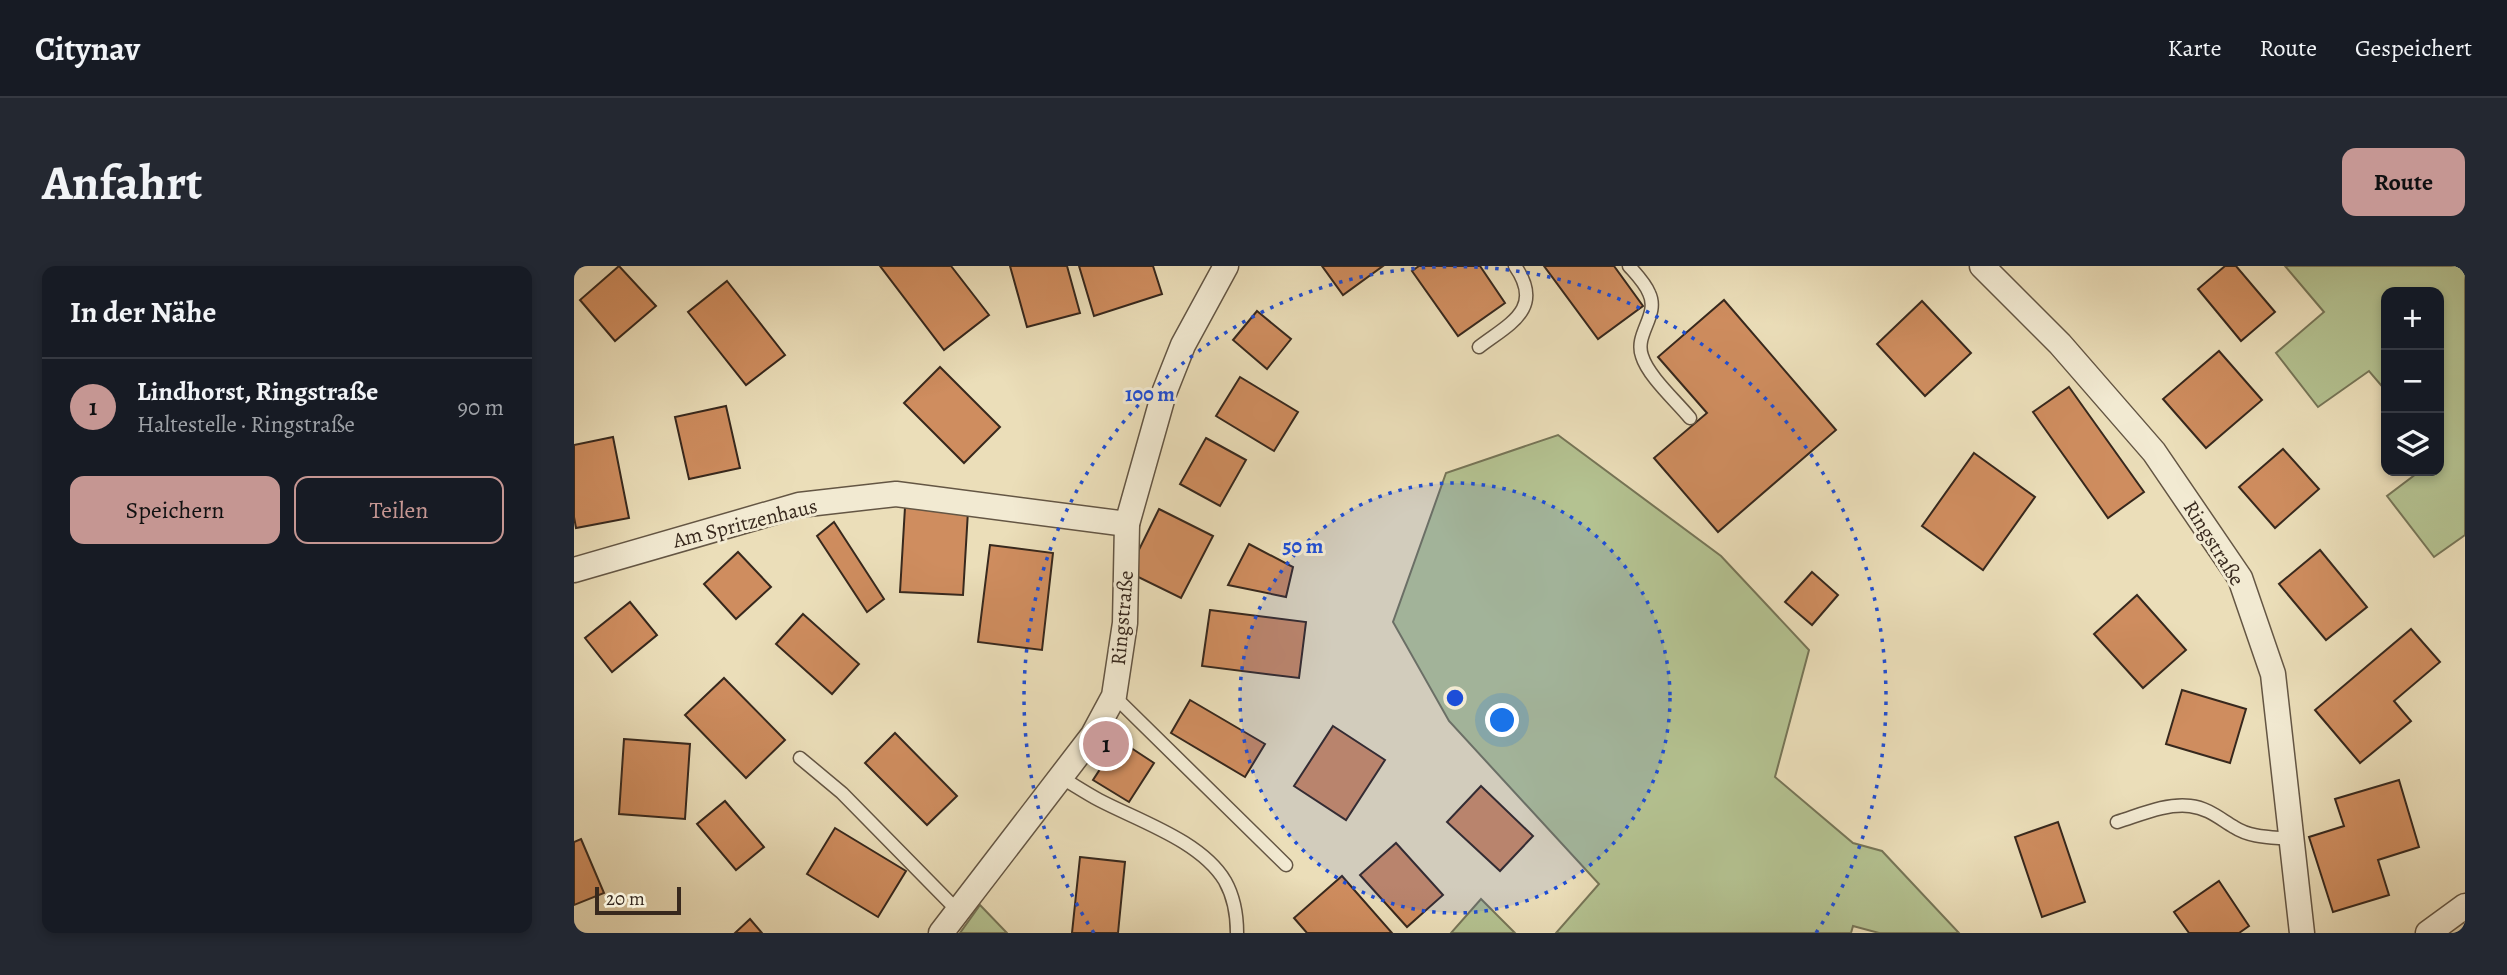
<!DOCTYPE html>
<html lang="de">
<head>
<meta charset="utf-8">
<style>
	body { margin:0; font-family:Alegreya,serif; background:#242831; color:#f1f3f6 }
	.controls { position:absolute; right:21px; top:21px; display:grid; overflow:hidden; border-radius:14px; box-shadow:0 4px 10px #0003 }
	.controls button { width:63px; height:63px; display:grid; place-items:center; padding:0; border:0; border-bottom:2px solid #363941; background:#171b24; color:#f1f3f6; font:35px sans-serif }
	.scale { position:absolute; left:21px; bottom:18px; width:86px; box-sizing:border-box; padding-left:7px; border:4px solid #37281d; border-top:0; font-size:19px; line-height:24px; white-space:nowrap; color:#37281d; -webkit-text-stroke:5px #f2ead2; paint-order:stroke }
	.you { position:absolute; left:929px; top:455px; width:24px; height:24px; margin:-18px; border:5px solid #fff; border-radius:50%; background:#1a73e8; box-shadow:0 0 0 10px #1a73e833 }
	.badge { display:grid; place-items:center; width:46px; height:46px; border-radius:50%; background:#c59692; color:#111; font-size:23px; font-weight:700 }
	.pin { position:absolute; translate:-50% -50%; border:4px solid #fff; box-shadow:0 2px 7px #0006 }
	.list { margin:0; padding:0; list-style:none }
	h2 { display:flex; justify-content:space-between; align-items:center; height:91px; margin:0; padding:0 28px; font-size:30px }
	h2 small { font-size:23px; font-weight:400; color:#9ea1a6 }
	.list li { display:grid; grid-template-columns:46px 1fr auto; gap:21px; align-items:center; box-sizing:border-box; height:98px; padding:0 28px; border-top:2px solid #363941 }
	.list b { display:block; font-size:26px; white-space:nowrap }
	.list p { margin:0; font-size:23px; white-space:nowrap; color:#9ea1a6 }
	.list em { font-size:23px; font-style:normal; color:#9ea1a6 }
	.actions { display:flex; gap:14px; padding:21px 28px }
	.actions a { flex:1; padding:16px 0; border:2px solid #c59692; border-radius:14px; text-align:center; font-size:24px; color:#c59692 }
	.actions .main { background:#c59692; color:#111 }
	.icon { flex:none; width:38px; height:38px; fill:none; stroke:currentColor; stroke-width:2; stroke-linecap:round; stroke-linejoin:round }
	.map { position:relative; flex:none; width:1891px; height:667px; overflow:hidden; border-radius:14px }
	header { display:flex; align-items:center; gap:42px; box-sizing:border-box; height:98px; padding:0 35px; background:#171b24; border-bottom:2px solid #363941 }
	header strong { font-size:33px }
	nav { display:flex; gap:38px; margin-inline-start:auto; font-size:24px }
	.intro { display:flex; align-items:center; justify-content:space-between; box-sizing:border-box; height:168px; padding:0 42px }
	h1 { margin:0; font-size:49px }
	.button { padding:18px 32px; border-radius:14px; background:#c59692; color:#111; font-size:24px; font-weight:700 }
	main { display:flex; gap:42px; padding:0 42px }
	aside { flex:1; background:#171b24; border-radius:14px; box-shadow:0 4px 10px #0003 }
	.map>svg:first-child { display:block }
	.green { fill:#b4c291; stroke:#767557; stroke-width:2 }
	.building { fill:#cf8d5f; stroke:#37281d; stroke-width:2 }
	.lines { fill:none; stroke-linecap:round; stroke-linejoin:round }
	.service-casing { stroke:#645644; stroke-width:15 }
	.minor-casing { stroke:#645644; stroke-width:27 }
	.service { stroke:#f2ead2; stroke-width:12 }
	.minor { stroke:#f2ead2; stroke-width:24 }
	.ring { fill:none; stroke:#1d4ed8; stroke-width:3.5; stroke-dasharray:3.5 7 }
	.labels { text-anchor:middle; stroke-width:6; stroke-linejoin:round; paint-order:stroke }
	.street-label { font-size:21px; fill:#37281d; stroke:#f2ead2 }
	.centre { fill:#1d4ed8; stroke:#f2ead2; stroke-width:3.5 }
	.ring-label { font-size:21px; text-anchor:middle; font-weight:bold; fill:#1d4ed8; stroke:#f2ead2; stroke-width:6; stroke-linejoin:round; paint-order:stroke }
</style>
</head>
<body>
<header>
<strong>Citynav</strong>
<nav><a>Karte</a><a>Route</a><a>Gespeichert</a></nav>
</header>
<div class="intro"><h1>Anfahrt</h1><a class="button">Route</a></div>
<main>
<aside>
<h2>In der Nähe<small></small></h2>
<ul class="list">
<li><span class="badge">1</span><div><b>Lindhorst, Ringstraße</b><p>Haltestelle · Ringstraße</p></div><em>90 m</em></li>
</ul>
<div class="actions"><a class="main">Speichern</a><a>Teilen</a></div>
</aside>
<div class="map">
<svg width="1891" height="667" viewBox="0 0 1891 667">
	<rect width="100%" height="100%" fill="#ebdeb9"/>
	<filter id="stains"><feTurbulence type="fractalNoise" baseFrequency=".00286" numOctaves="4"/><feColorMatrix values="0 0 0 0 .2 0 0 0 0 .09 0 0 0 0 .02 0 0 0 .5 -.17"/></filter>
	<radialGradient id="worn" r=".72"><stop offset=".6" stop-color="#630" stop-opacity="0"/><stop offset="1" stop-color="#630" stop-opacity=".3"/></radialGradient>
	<!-- green -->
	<g class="green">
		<path d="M1711 0H1891V269L1860 291 1813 230 1846 205H1865V26H1812V125L1795 105 1744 141 1702 87 1750 46Z"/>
		<path d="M984 169 1147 290 1235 384 1201 511 1279 577 1308 585 1385 667H1305L1279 660 1277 667H982L1025 618 875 455 819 356 872 207Z"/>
		<path d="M907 633 941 667H877Z"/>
		<path d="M406 639 433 667H386Z"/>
	</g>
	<!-- building -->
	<g class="building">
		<path d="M45 0 82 40 41 75 6 34Z"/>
		<path d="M306 0H377L415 49 370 84Z"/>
		<path d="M436 0H493L506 47 453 61Z"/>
		<path d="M505 0H579L588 28 520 50Z"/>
		<path d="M748 0H809L769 29Z"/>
		<path d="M845 0H906L931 37 884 70 838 5Z"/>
		<path d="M970 0H1040L1069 40 1024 73Z"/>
		<path d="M1651 0H1662L1701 46 1667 75 1624 23Z"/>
		<path d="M153 15 211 89 172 119 114 46Z"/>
		<path d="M1150 34 1262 164 1144 266 1080 192 1133 147 1084 91Z"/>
		<path d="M1348 35 1397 87 1351 130 1303 78Z"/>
		<path d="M683 45 717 73 693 103 659 74Z"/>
		<path d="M1645 85 1688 134 1632 182 1589 133Z"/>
		<path d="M366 101 426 161 390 197 330 137Z"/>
		<path d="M666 111 724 146 700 185 642 150Z"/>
		<path d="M1495 121 1570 226 1534 252 1459 146Z"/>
		<path d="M152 140 166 202 115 213 101 151Z"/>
		<path d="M39 171 55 252 2 262 0 251V179Z"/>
		<path d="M632 172 672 194 646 240 606 218Z"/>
		<path d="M1709 183 1745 223 1701 262 1665 221Z"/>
		<path d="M1400 187 1461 231 1409 304 1348 260Z"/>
		<path d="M331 241 394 245 389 329 326 326Z"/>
		<path d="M585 243 639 270 607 332 554 306Z"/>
		<path d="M260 256 310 333 293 346 243 270Z"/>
		<path d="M675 278 719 301 712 331 654 319Z"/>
		<path d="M416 279 479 287 468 384 404 376Z"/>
		<path d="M1746 284 1793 341 1752 374 1705 318Z"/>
		<path d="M164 286 197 321 162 353 130 318Z"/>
		<path d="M1238 306 1264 329 1238 359 1211 336Z"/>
		<path d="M1563 329 1612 384 1569 422 1520 368Z"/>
		<path d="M56 336 83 369 38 406 11 372Z"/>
		<path d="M636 344 732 356 725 412 628 400Z"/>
		<path d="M229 348 285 398 258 428 202 378Z"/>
		<path d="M1837 363 1866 396 1820 435 1837 455 1786 497 1741 444Z"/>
		<path d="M150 412 211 474 172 512 111 449Z"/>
		<path d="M1608 424 1672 443 1656 497 1592 478Z"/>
		<path d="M616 434 691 478 671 511 597 467Z"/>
		<path d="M759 460 811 494 772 554 720 520Z"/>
		<path d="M321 467 383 530 353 559 291 497Z"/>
		<path d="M50 473 116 478 111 553 45 548Z"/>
		<path d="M545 474 580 497 555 536 519 514Z"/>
		<path d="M1825 514 1845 581 1804 594 1815 629 1759 646 1735 571 1770 560 1761 533Z"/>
		<path d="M907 520 959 570 926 605 873 556Z"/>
		<path d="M151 535 190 581 162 604 123 558Z"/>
		<path d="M1484 556 1511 636 1468 651 1441 571Z"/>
		<path d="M261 562 332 605 304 651 233 608Z"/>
		<path d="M7 573 30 627 0 639V576Z"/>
		<path d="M822 577 869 629 833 661 786 609Z"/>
		<path d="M506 591 551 596 544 667H498Z"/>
		<path d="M768 610 818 667H733L720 652Z"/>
		<path d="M1645 615 1675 660 1665 667H1615L1600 646Z"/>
		<path d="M176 653 188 667H161Z"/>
	</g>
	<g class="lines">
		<!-- service casing -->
		<g class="service-casing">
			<g id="service">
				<path d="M1055 0C1062 8 1071 17 1075 27 1086 49 1060 68 1068 90 1074 110 1102 135 1116 152"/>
				<path d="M905 81C935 58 971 43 941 0"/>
				<path d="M540 430 712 599"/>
				<path d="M226 492 268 527 384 645"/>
				<path d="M488 512C500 519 512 527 525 534 565 555 627 575 651 615 660 631 663 649 663 667"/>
				<path d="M1543 556C1566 549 1592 537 1616 540 1634 542 1645 552 1660 561 1677 572 1697 571 1717 573"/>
			</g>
		</g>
		<!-- minor casing -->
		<g class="minor-casing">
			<g id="minor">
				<path d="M1408 0 1486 78 1580 186 1666 312 1699 408 1728 667"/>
				<path d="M0 304 225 239 322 228 553 258"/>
				<path d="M367 667 519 469 540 430 551 357 553 258 590 127 609 79 652 0"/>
				<path d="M1854 667 1891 640"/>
			</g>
		</g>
		<!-- service -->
		<use href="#service" class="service"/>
		<!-- minor -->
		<use href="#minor" class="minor"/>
	</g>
	<!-- distance rings -->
	<circle cx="881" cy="432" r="215" fill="#1d4ed8" fill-opacity=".12"/>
	<g class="ring">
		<circle cx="881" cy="432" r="215"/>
		<path d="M520 667A431 431 0 1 1 1242 667"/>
	</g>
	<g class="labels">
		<!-- street labels -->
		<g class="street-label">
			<text transform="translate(171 257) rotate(-14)" y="7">Am Spritzenhaus</text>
			<text transform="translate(1640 277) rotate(58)" y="7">Ringstraße</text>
			<text transform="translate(548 352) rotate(-85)" y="7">Ringstraße</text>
		</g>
	</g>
	<circle cx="881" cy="432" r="10" class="centre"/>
	<g class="ring-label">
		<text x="576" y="135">100 m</text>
		<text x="729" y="287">50 m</text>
	</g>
	<rect width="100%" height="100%" filter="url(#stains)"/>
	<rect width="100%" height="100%" fill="url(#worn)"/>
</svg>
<div class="controls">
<button>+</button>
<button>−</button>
<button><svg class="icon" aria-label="layers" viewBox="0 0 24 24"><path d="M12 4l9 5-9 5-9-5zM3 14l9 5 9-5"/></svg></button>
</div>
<div class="scale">20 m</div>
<div class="you"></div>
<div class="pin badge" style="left:532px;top:478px">1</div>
</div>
</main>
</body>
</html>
